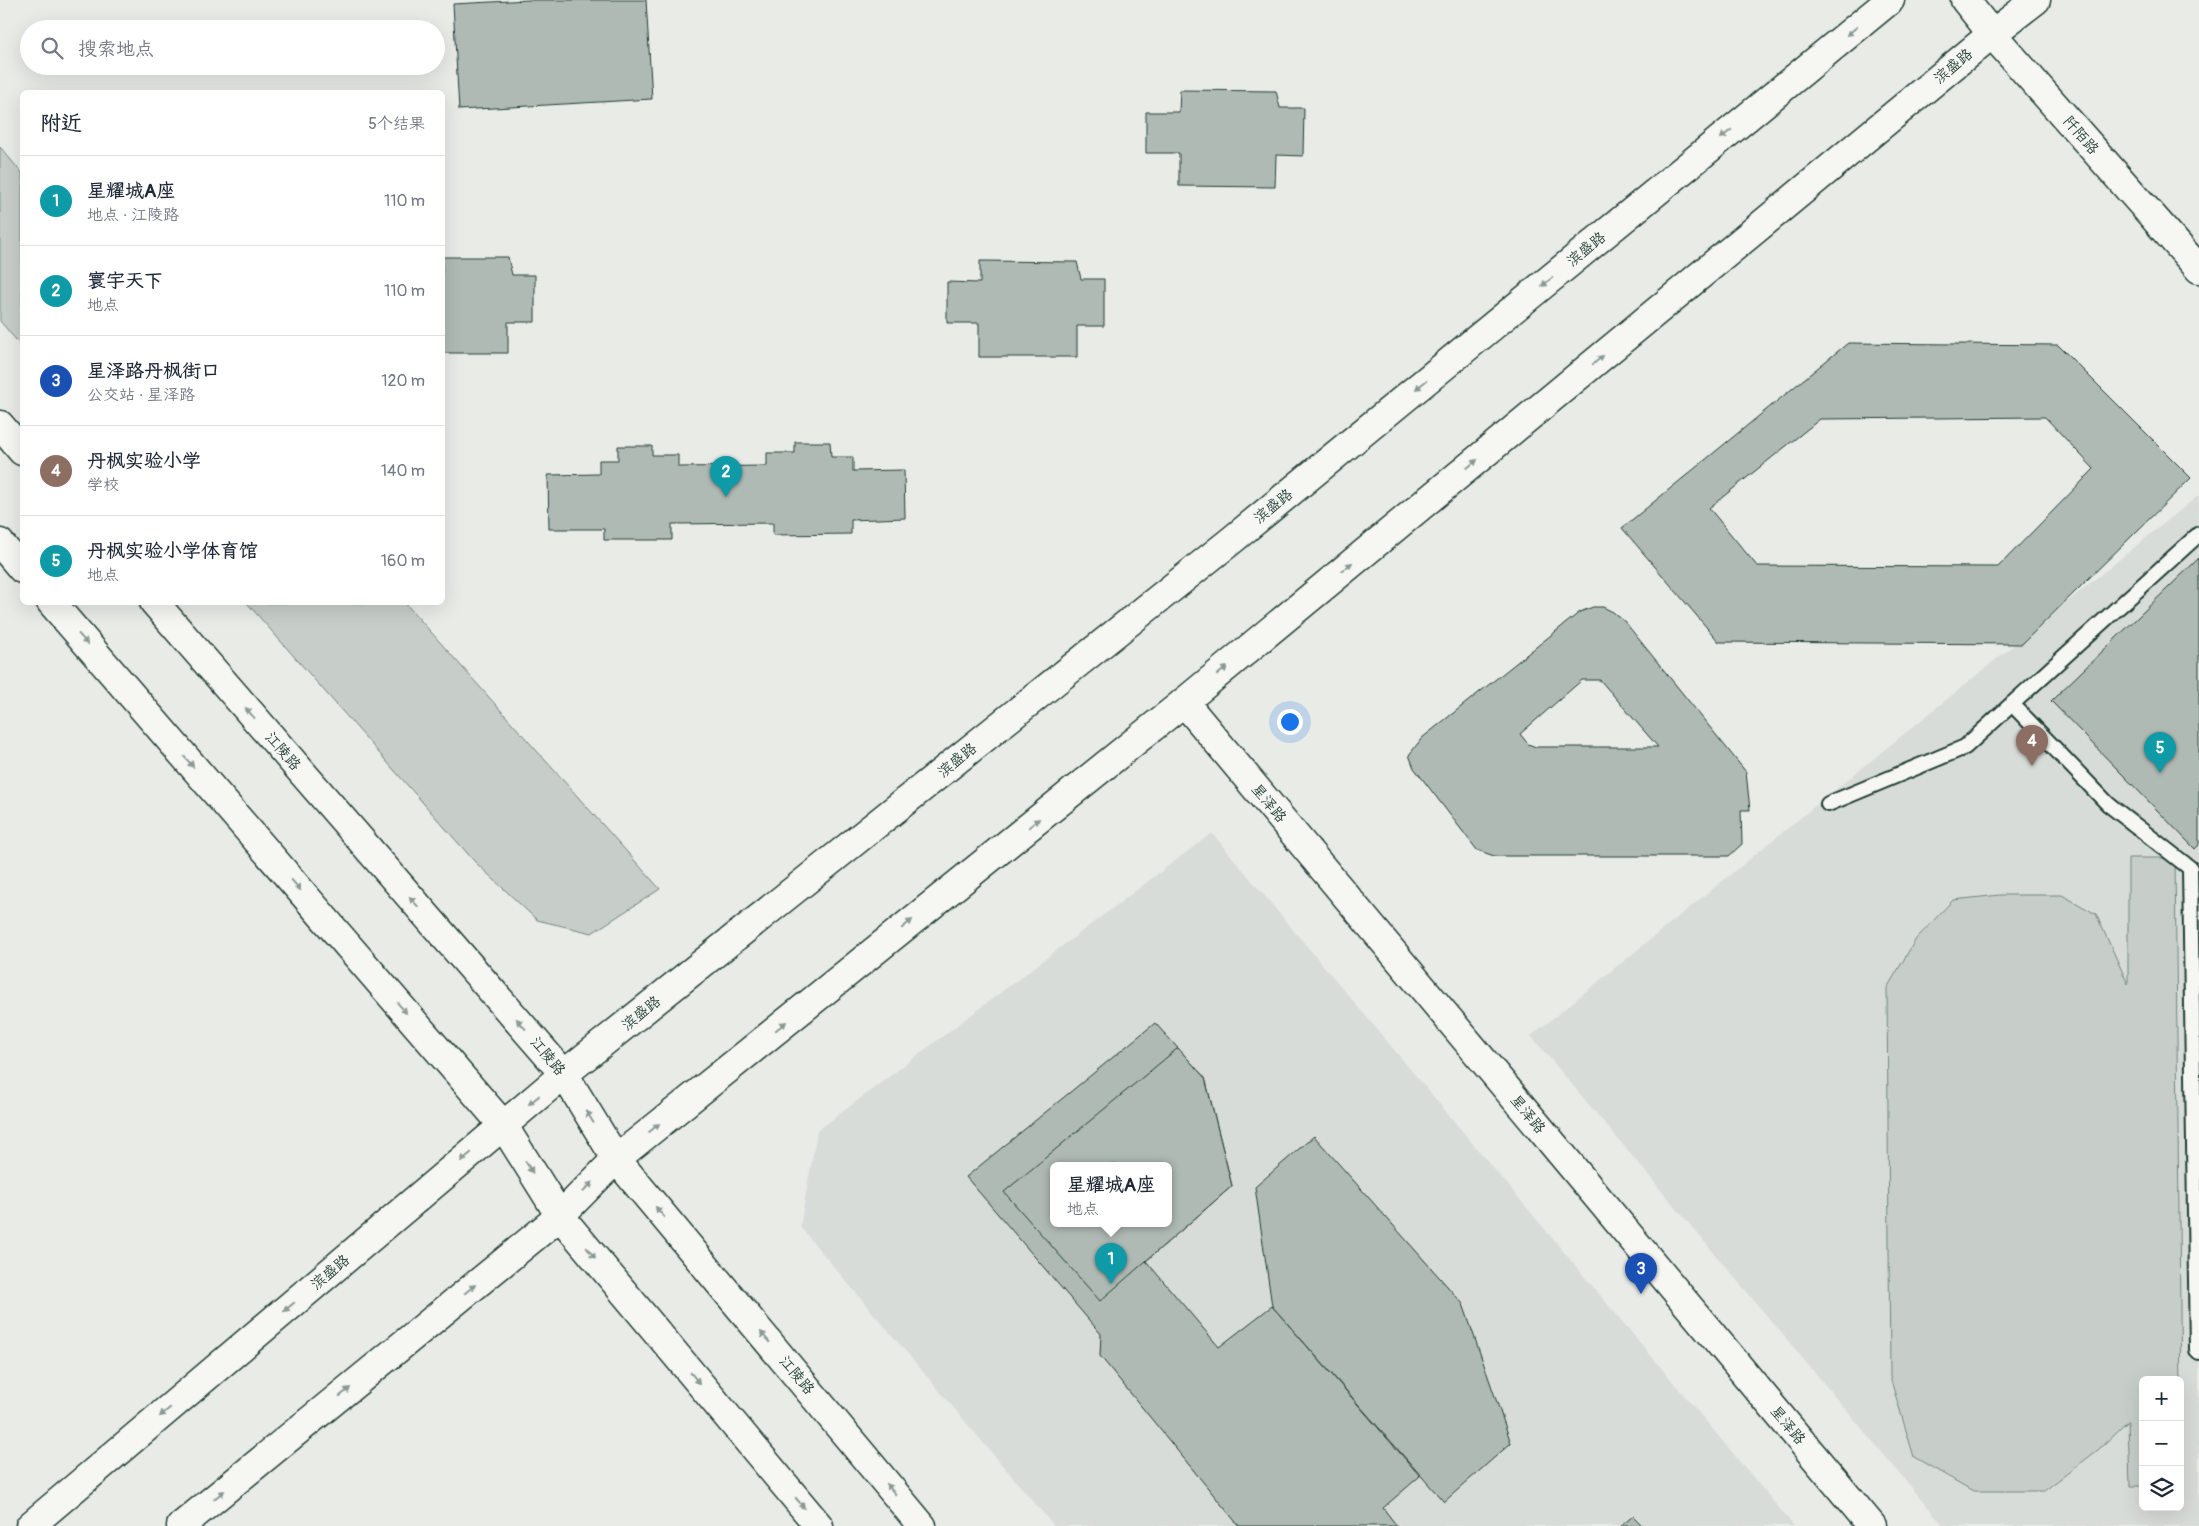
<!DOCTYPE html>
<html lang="zh">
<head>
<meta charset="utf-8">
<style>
	body { margin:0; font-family:Pangolin,"LXGW WenKai TC",sans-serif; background:#f6f6f7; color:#1f2937 }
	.controls { position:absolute; right:15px; bottom:15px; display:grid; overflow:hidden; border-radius:8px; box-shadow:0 5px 20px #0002 }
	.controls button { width:45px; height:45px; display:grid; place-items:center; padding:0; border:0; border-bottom:1px solid #e0e1e3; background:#fff; color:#1f2937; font:25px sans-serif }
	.you { position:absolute; left:1289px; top:721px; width:18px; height:18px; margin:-12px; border:4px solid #fff; border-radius:50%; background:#1a73e8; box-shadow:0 0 0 8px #1a73e833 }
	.badge { display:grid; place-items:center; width:32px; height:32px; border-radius:50%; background:#0b8043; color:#fff; font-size:16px; font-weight:700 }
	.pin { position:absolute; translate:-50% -41px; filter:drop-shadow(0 1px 2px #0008) }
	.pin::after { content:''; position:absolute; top:26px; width:18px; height:15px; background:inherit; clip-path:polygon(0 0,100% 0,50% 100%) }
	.popup { position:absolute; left:1050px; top:1162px; width:122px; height:65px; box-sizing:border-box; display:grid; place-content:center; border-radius:8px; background:#fff; filter:drop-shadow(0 1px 4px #0005); font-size:16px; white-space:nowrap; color:#747a83 }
	.popup b { font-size:19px; color:#1f2937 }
	.popup::after { content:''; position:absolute; left:50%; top:100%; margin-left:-10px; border:10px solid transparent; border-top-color:#fff }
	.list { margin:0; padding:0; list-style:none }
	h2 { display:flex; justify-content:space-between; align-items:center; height:65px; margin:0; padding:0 20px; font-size:21px }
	h2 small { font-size:16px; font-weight:400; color:#747a83 }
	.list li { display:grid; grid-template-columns:32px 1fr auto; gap:15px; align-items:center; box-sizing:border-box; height:90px; padding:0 20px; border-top:1px solid #e0e1e3 }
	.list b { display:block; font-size:19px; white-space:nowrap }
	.list p { margin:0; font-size:16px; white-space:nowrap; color:#747a83 }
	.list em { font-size:16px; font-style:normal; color:#747a83 }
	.icon { flex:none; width:28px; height:28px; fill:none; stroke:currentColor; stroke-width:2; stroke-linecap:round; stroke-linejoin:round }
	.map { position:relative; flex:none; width:2199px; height:1526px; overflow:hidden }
	.search { position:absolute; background:#fff; box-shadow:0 5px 20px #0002; left:20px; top:20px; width:425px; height:55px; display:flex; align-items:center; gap:12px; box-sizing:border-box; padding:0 18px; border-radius:28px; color:#747a83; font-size:19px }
	.panel { position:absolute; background:#fff; box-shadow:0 5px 20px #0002; left:20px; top:90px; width:425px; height:515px; border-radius:8px }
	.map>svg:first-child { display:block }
	.built { fill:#d8dcd8; fill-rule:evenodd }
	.green { fill:#c7cec9; stroke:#73867e }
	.building { fill:#b0bab5; stroke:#1f3d34; fill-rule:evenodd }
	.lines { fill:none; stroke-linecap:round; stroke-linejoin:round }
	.lane-casing { stroke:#1f3d34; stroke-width:18 }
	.street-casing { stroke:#1f3d34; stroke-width:31 }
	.secondary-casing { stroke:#1f3d34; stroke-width:31 }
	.lane { stroke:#f6f6f2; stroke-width:14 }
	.street { stroke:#f6f6f2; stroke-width:28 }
	.secondary { stroke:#f6f6f2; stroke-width:28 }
	.oneway { fill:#8a9a93 }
	.labels { text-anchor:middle; stroke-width:4; stroke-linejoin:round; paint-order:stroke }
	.street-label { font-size:15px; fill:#1f3d34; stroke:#f6f6f2 }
</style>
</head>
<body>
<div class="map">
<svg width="2199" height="1526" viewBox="0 0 2199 1526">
	<rect width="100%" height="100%" fill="#e9ebe7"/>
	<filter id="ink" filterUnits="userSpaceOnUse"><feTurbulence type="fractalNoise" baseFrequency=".02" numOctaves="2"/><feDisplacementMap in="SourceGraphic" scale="10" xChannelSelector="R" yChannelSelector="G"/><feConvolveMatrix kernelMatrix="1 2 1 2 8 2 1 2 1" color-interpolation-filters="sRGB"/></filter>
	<g filter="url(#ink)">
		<!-- built -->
		<g class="built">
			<path d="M2199 495V1526H1944L1531 1036ZM2143 1380H2180V1507H2143Z"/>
			<path d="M1212 833 1794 1526H1054L800 1227 817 1131ZM1054 1165H1168V1223H1054Z"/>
		</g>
		<!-- green -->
		<g class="green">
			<path d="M0 147 22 173V347L0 321Z"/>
			<path d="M247 603H405L660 889 592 933 537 920 475 862Z"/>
			<path d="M2128 858H2175L2182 1486H2180V1380H2143V1486H2130L2128 1421 2098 1450 2044 1491H1973L1914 1457 1890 1377 1887 988 1916 939 1953 900 2000 895H2062L2096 914 2128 984Z"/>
		</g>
		<!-- building -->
		<g class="building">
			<path d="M529 0H646L652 99 459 110 453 4Z"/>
			<path d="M1180 90 1276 91 1280 108H1304L1303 156 1276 155 1275 187 1179 186V153H1146V112H1179Z"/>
			<path d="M442 257H508L512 275H535V322H508V353H442Z"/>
			<path d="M980 261 1077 262 1081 279H1104V326H1077V357H979V323H947V282L980 283Z"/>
			<path d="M1848 343 2058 345 2191 478 2022 644 1719 642 1622 528ZM2045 417 2094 469 1998 567 1757 566 1709 508 1820 419Z"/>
			<path d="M795 442H830L831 457H853V471L904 470 905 518 851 520V534L773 535V523L672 524V540H604V529H549L548 475 599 474V460H618V446H652V455H678V467L767 466V453H795Z"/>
			<path d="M2199 558V845L2195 849 2051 701Z"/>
			<path d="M1593 607H1603L1613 612 1625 622 1746 772 1750 810H1741L1742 844 1729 856H1494L1477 850 1414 768 1409 755 1422 738 1580 612ZM1582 680H1600L1658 747H1536L1528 744 1520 734Z"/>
			<path d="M1155 1023 1205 1078 1232 1186 1146 1261 1219 1347 1272 1306 1420 1476 1383 1508 1397 1526H1239L1100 1356 1101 1334 966 1177ZM1054 1165H1168V1223H1054Z"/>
			<path d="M1178 1048 1205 1078 1232 1186 1100 1301 1004 1192ZM1054 1165H1168V1223H1054Z"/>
			<path d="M1314 1136 1463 1304 1511 1443 1444 1502 1272 1306 1255 1187Z"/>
			<path d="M1633 1516 1643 1526H1621Z"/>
		</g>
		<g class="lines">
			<!-- lane casing -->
			<g class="lane-casing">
				<g id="lane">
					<path d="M2199 534 2012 704 2108 804 2190 868 2197 1350 2199 1352"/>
					<path d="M1828 804 1965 747 2012 704"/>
				</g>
			</g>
			<!-- street casing -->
			<g class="street-casing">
				<path id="street" d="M1184 702 1872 1526"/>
			</g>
			<!-- secondary casing -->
			<g class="secondary-casing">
				<g id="secondary">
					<path d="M1965 0 1992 34 2199 269"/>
					<path d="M0 425 22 451"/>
					<path d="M0 543 22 569"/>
					<path d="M51 602 503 1125 560 1216 819 1526"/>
					<path d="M154 602 564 1074 616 1159 922 1526"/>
					<path d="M30 1526 564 1074 1232 540 1890 0"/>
					<path d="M181 1526 560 1216 616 1159 1184 702 1992 34 2036 0"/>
				</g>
			</g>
			<!-- lane -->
			<use href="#lane" class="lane"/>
			<!-- street -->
			<use href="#street" class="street"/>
			<!-- secondary -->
			<use href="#secondary" class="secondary"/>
		</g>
		<!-- one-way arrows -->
		<defs><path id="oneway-solid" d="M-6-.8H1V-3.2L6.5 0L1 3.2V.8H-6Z" transform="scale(1.25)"/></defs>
		<g class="oneway">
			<use href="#oneway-solid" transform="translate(1852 31) rotate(141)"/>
			<use href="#oneway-solid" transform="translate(1726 134) rotate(141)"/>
			<use href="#oneway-solid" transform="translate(1547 282) rotate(141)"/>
			<use href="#oneway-solid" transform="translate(1598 360) rotate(-40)"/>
			<use href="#oneway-solid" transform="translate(1421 385) rotate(141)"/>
			<use href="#oneway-solid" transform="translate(1472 464) rotate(-40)"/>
			<use href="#oneway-solid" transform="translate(1347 567) rotate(-40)"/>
			<use href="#oneway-solid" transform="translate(83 639) rotate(49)"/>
			<use href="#oneway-solid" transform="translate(1222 671) rotate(-40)"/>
			<use href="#oneway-solid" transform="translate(250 713) rotate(-131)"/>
			<use href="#oneway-solid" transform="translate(189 762) rotate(49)"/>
			<use href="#oneway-solid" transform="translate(1034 823) rotate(-39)"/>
			<use href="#oneway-solid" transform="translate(296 885) rotate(49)"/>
			<use href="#oneway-solid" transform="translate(414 902) rotate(-131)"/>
			<use href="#oneway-solid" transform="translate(907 924) rotate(-39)"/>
			<use href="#oneway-solid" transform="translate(402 1008) rotate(49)"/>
			<use href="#oneway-solid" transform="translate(521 1024) rotate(-131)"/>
			<use href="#oneway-solid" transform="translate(781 1026) rotate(-39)"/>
			<use href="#oneway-solid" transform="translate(534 1100) rotate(140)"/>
			<use href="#oneway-solid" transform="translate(590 1117) rotate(-121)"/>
			<use href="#oneway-solid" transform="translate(654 1128) rotate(-39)"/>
			<use href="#oneway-solid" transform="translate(466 1157) rotate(140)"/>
			<use href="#oneway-solid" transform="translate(529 1167) rotate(58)"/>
			<use href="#oneway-solid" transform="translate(588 1187) rotate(-46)"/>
			<use href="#oneway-solid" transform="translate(660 1212) rotate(-130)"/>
			<use href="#oneway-solid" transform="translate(591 1253) rotate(50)"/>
			<use href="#oneway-solid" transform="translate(470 1289) rotate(-39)"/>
			<use href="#oneway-solid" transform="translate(289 1307) rotate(140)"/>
			<use href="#oneway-solid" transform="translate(765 1337) rotate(-130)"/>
			<use href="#oneway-solid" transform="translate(695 1378) rotate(50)"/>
			<use href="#oneway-solid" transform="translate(345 1392) rotate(-39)"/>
			<use href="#oneway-solid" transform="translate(165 1412) rotate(140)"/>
			<use href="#oneway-solid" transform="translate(891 1489) rotate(-130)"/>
			<use href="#oneway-solid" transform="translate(219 1495) rotate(-39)"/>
			<use href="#oneway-solid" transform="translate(800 1503) rotate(50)"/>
		</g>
	</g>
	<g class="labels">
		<!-- street labels -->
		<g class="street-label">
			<text transform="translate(1953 66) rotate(-40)" y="5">滨盛路</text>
			<text transform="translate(2081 135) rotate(49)" y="5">阡陌路</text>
			<text transform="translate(1586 249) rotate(-39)" y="5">滨盛路</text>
			<text transform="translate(1273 506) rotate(-39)" y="5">滨盛路</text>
			<text transform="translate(283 751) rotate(49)" y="5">江陵路</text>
			<text transform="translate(957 760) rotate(-39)" y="5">滨盛路</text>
			<text transform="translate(1269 803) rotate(50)" y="5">星泽路</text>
			<text transform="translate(641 1013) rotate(-39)" y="5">滨盛路</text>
			<text transform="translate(548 1056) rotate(50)" y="5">江陵路</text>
			<text transform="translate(1528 1114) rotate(50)" y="5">星泽路</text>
			<text transform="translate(330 1272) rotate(-40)" y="5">滨盛路</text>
			<text transform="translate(797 1375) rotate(50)" y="5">江陵路</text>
			<text transform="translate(1788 1425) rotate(50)" y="5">星泽路</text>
		</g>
	</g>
</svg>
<div class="controls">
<button>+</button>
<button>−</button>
<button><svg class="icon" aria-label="layers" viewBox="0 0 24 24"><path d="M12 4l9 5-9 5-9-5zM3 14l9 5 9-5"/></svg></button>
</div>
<div class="you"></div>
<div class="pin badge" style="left:1111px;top:1284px;background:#0f9aa8">1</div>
<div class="popup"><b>星耀城A座</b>地点</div>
<div class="pin badge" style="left:726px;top:497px;background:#0f9aa8">2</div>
<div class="pin badge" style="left:1641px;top:1294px;background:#1a4fb4">3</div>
<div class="pin badge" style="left:2032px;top:766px;background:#8d6e63">4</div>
<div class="pin badge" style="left:2160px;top:773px;background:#0f9aa8">5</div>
<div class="search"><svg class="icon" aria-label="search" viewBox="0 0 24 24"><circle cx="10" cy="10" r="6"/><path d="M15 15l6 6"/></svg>搜索地点</div>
<section class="panel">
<h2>附近<small>5个结果</small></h2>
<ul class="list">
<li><span class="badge" style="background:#0f9aa8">1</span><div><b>星耀城A座</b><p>地点 · 江陵路</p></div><em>110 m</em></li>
<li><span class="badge" style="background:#0f9aa8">2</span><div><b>寰宇天下</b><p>地点</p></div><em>110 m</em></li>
<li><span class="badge" style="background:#1a4fb4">3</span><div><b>星泽路丹枫街口</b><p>公交站 · 星泽路</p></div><em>120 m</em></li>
<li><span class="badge" style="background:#8d6e63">4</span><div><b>丹枫实验小学</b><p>学校</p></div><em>140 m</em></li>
<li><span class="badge" style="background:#0f9aa8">5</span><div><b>丹枫实验小学体育馆</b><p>地点</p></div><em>160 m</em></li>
</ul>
</section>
</div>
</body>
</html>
